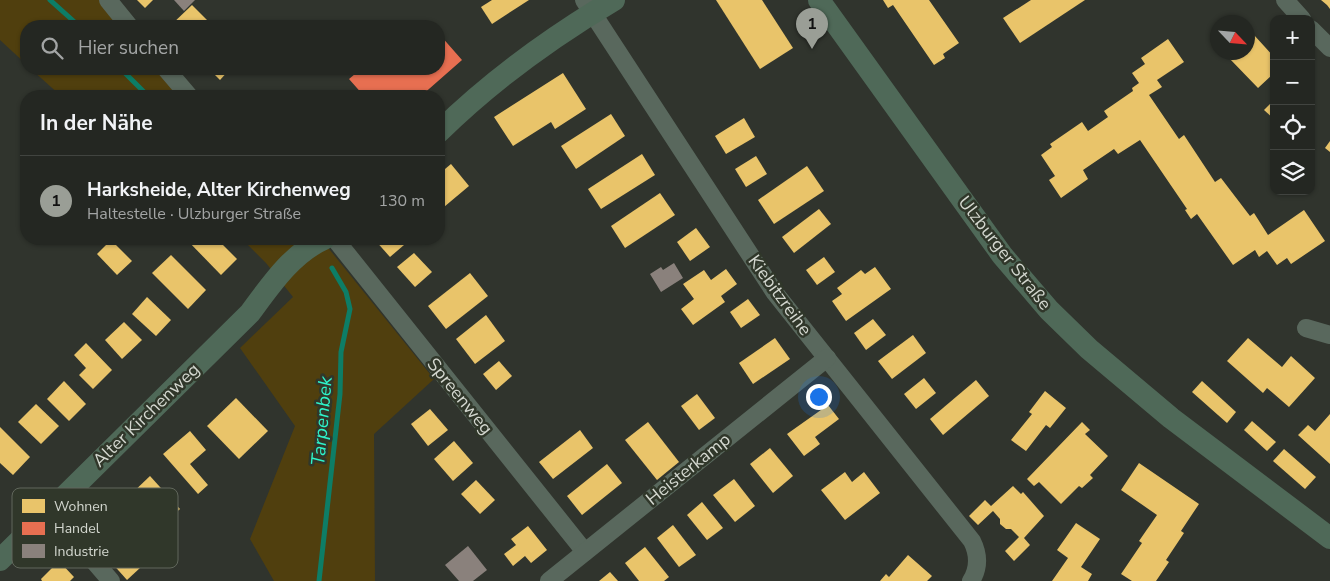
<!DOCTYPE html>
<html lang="de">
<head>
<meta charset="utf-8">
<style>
	body { margin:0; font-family:"Nunito Sans",sans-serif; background:#30332f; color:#f1f3f6 }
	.controls { position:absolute; right:15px; top:15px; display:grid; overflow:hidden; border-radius:10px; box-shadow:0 1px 4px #0004 }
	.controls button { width:45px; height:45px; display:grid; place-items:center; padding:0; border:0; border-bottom:1px solid #414440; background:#242722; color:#f1f3f6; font:25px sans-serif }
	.compass { position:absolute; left:1210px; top:15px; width:45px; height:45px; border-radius:50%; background:#242722; box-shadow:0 1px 4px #0004; rotate:116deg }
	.you { position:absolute; left:818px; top:396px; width:18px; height:18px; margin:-12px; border:4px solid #fff; border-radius:50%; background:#1a73e8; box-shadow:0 0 0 8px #1a73e833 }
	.badge { display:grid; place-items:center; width:32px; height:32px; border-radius:50%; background:#9a9e96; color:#111; font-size:16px; font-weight:700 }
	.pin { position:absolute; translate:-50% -41px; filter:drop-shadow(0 1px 2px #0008) }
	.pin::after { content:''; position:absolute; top:26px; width:18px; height:15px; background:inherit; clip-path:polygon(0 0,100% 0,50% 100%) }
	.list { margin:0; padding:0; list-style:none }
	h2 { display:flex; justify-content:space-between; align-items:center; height:65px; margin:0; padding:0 20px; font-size:21px }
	h2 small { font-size:16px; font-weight:400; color:#a3a5a5 }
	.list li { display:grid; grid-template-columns:32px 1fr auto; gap:15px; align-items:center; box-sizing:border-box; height:90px; padding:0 20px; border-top:1px solid #414440 }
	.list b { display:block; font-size:19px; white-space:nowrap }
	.list p { margin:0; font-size:16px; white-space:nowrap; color:#a3a5a5 }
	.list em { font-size:16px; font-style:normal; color:#a3a5a5 }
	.icon { flex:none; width:28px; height:28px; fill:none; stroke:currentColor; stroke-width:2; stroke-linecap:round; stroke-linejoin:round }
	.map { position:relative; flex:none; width:1330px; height:581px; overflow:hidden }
	.search { position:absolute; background:#242722; box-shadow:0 1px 4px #0004; left:20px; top:20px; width:425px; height:55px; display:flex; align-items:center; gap:12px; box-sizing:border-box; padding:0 18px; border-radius:20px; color:#a3a5a5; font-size:19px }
	.panel { position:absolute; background:#242722; box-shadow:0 1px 4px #0004; left:20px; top:90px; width:425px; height:155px; border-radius:20px }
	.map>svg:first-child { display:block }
	.green { fill:#503f0e }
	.homes { fill:#e9c46a }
	.shops { fill:#e76f51 }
	.industry { fill:#8a817c }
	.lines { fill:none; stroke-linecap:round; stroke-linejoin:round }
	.stream { stroke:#0d7d66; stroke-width:5 }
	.minor { stroke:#59685d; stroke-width:18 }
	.major { stroke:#4f6958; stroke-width:22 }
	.labels { text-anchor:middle; stroke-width:5; stroke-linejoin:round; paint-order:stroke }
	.street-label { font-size:18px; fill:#d3d7cf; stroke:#30372a }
	.water-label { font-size:19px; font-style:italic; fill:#2ef4cb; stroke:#30372a }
	.key { fill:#30372a; stroke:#61675c; stroke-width:1 }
	.key-label { font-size:14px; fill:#d3d7cf }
</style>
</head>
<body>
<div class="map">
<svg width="1330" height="581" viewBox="0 0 1330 581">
	<rect width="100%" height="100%" fill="#30342d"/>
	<!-- green -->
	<g class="green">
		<path d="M0 0H102L122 26H26V64L0 40Z"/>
		<path d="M31 69H154L180 96H61Z"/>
		<path d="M242 239H321L434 379 374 434 375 581H274L250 539 295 426 240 348 293 297 266 263Z"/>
	</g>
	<!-- homes -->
	<g class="homes">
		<path d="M137 0H153L145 8Z"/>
		<path d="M492 0H529L492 24 481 7Z"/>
		<path d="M716 0H762L793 48 760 69Z"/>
		<path d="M883 0H929L959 43 943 54 945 58 934 65 893 5 888 8Z"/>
		<path d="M1031 0H1085L1020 43 1003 18Z"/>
		<path d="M1321 0H1330V9L1327 5Z"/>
		<path d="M192 5 210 23 207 26H170Z"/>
		<path d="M1254 35 1274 57V73L1258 88 1229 58 1235 52H1248V41Z"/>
		<path d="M1168 39 1184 62 1157 80 1162 87 1149 95 1179 139 1184 135 1215 182 1221 178 1250 216 1254 213 1268 235 1304 210 1325 241 1291 264 1287 258 1277 265 1267 251 1259 257 1255 250 1233 265 1197 214 1191 219 1185 210 1187 209 1140 140 1118 154 1114 149 1083 170 1088 179 1061 198 1049 180 1055 176 1041 155 1052 147 1050 144 1082 122 1088 131 1108 117 1104 111 1133 91 1132 88 1139 83 1132 73 1145 64 1141 58Z"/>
		<path d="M209 69H230L220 80Z"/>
		<path d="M563 73 586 109 555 129 551 122 513 146 494 117Z"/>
		<path d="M1274 100V119L1264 110Z"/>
		<path d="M611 114 625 136 576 169 561 146Z"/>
		<path d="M744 118 755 137 726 154 715 136Z"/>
		<path d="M1330 141V152L1325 148Z"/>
		<path d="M642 154 655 175 601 209 588 189Z"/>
		<path d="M756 156 767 174 746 187 735 169Z"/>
		<path d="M451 164 469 186 444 207 439 200V174Z"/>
		<path d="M807 166 824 191 774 224 758 200Z"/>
		<path d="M660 193 675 215 625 248 611 226Z"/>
		<path d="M819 209 831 224 794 253 782 237Z"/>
		<path d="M696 228 710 247 690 261 677 242Z"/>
		<path d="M186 239H217L237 259 221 275Z"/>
		<path d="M374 239H411L390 257Z"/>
		<path d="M111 240 132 261 117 275 97 254Z"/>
		<path d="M414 253 432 272 415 287 397 267Z"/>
		<path d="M171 255 206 290 188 309 152 273Z"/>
		<path d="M824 257 835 272 817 285 806 270Z"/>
		<path d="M875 267 891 289 846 321 832 301 842 294 837 288 861 270 865 274Z"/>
		<path d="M726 269 737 284 721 296 725 302 693 325 681 309 694 299 683 284 704 270 711 280Z"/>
		<path d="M470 273 488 296 446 329 428 306Z"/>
		<path d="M147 297 171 320 156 336 132 314Z"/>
		<path d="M748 299 760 315 741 328 730 312Z"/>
		<path d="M486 315 505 341 475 364 456 339Z"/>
		<path d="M873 319 886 335 866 350 854 333Z"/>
		<path d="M124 322 142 340 122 359 105 340Z"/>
		<path d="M913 335 926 353 892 379 878 361Z"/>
		<path d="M775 338 790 359 753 384 739 363Z"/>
		<path d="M1248 338 1282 367 1291 356 1315 378 1289 407 1267 388 1263 393 1227 361Z"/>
		<path d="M86 343 112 370 93 389 79 375 86 368 74 355Z"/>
		<path d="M499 361 512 376 496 390 483 374Z"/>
		<path d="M924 378 936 393 916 409 904 394Z"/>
		<path d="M976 380 989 396 943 435 930 419Z"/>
		<path d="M64 381 86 404 69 421 47 399Z"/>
		<path d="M1202 381 1236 412 1227 423 1192 392Z"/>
		<path d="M1045 391 1066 408 1050 428 1046 425 1026 451 1011 440 1032 414 1029 412Z"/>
		<path d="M697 394 715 418 699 430 681 406Z"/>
		<path d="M236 398 268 431 239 459 207 426Z"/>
		<path d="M36 404 59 426 41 444 18 422Z"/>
		<path d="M828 405 839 419 815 437 820 444 804 456 787 434Z"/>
		<path d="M430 409 448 430 428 446 411 424Z"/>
		<path d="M1330 414V464L1298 435 1308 425 1315 431Z"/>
		<path d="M1252 421 1276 442 1267 451 1244 430Z"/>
		<path d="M648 422 679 462 657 480 625 440Z"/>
		<path d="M1082 422 1090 430 1085 434 1108 456 1090 475 1093 478 1082 488 1079 486 1061 504 1039 482 1034 486 1027 479Z"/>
		<path d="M0 427 30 457 13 475 0 463Z"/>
		<path d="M580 430 593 448 553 479 539 462Z"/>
		<path d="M190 431 206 450 190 464 208 485 198 494 163 454Z"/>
		<path d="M454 441 473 463 453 481 434 459Z"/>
		<path d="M770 448 793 476 773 493 750 464Z"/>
		<path d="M1284 449 1316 477 1305 489 1273 461Z"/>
		<path d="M1139 463 1199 504 1181 531 1184 533 1166 560 1169 562 1156 581H1132L1121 574 1142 543 1139 541 1157 515 1121 490Z"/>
		<path d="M607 464 622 483 582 515 567 496Z"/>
		<path d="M845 472 852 482 864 472 880 493 845 520 821 490Z"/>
		<path d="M150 476 180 509 158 529 128 497Z"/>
		<path d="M734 479 755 506 735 522 713 495Z"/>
		<path d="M476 480 495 500 480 514 461 494Z"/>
		<path d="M1013 486 1021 494 1023 492 1044 516 1024 538 1030 545 1014 561 1005 551 1019 537 1011 529H1006L1000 524V519L993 511 978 525 969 516 985 500 991 506Z"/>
		<path d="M702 502 723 528 707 540 687 515Z"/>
		<path d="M112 508 154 555 127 580 85 533Z"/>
		<path d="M1076 523 1100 539 1081 567 1092 574 1088 581H1052L1068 558 1057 550Z"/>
		<path d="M673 525 696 555 679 567 657 538Z"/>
		<path d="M528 526 547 550 531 563 525 556 513 566 504 554 516 545 511 539Z"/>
		<path d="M645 547 669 577 664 581H639L625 563Z"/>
		<path d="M908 555 932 576 927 581H880L886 574 889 577Z"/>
		<path d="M59 561 74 577 70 581H42L41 579Z"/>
		<path d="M610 572 618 581H599Z"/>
	</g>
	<!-- shops -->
	<path class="shops" d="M440 35 462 60 421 96H364L349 79 361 69H439Z"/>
	<!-- industry -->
	<g class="industry">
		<path d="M174 0H195L184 11Z"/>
		<path d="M674 263 683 278 661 292 650 274 661 267 663 270Z"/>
		<path d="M468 546 487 570 473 581H459L445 565Z"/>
	</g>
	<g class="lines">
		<!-- stream -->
		<g class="stream">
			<path d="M50 0 79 26"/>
			<path d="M121 69 148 96"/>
			<path d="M319 581 340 394 341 352 350 309 346 292 332 268"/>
		</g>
		<!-- minor -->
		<g class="minor">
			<path d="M108 0 129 26"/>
			<path d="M584 0 775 293 972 541C979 555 979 568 971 581"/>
			<path d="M1285 0 1302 19"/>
			<path d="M1311 29 1330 48"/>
			<path d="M166 69 189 96"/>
			<path d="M335 239 585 552"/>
			<path d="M1306 328 1330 335"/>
			<path d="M50 510 111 581"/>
			<path d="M549 581 827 358"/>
		</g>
		<!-- major -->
		<g class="major">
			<path d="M819 0 1002 255 1049 310 1089 349 1171 418 1330 538"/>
			<path d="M439 132C492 80 550 38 614 0"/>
			<path d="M0 560 250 313C270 286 292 253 324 239"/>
		</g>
	</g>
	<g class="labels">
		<!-- street labels -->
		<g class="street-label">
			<text transform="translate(1005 253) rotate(52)" y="6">Ulzburger Straße</text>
			<text transform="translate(780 295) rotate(54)" y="6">Kiebitzreihe</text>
			<text transform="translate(460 396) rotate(51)" y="6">Spreenweg</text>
			<text transform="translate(146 415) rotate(-44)" y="6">Alter Kirchenweg</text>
			<text transform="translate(688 469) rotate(-39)" y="6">Heisterkamp</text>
		</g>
		<!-- water labels -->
		<g class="water-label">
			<text transform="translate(321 421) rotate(-85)" y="7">Tarpenbek</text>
		</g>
	</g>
	<!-- legend -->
	<rect x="12" y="488" width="166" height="80" rx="8" class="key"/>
	<rect x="22" y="499" width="23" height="14" fill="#e9c46a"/>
	<rect x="22" y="522" width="23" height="13" fill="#e76f51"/>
	<rect x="22" y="544" width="23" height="14" fill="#8a817c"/>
	<g class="key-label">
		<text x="54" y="511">Wohnen</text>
		<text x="54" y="533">Handel</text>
		<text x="54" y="556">Industrie</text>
	</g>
</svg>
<div class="controls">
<button>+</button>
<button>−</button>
<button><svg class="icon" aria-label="locate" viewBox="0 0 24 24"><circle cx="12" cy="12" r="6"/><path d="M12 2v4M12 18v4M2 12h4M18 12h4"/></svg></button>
<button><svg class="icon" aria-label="layers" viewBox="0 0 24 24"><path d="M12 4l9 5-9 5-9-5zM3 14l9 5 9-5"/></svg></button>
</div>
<svg class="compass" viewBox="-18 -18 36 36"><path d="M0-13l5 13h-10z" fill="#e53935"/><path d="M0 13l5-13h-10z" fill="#a3a5a5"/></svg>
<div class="you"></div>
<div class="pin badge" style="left:812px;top:49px">1</div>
<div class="search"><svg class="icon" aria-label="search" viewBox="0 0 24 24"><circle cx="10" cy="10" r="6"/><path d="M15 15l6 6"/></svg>Hier suchen</div>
<section class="panel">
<h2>In der Nähe<small></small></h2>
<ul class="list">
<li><span class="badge">1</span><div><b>Harksheide, Alter Kirchenweg</b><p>Haltestelle · Ulzburger Straße</p></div><em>130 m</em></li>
</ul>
</section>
</div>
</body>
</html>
